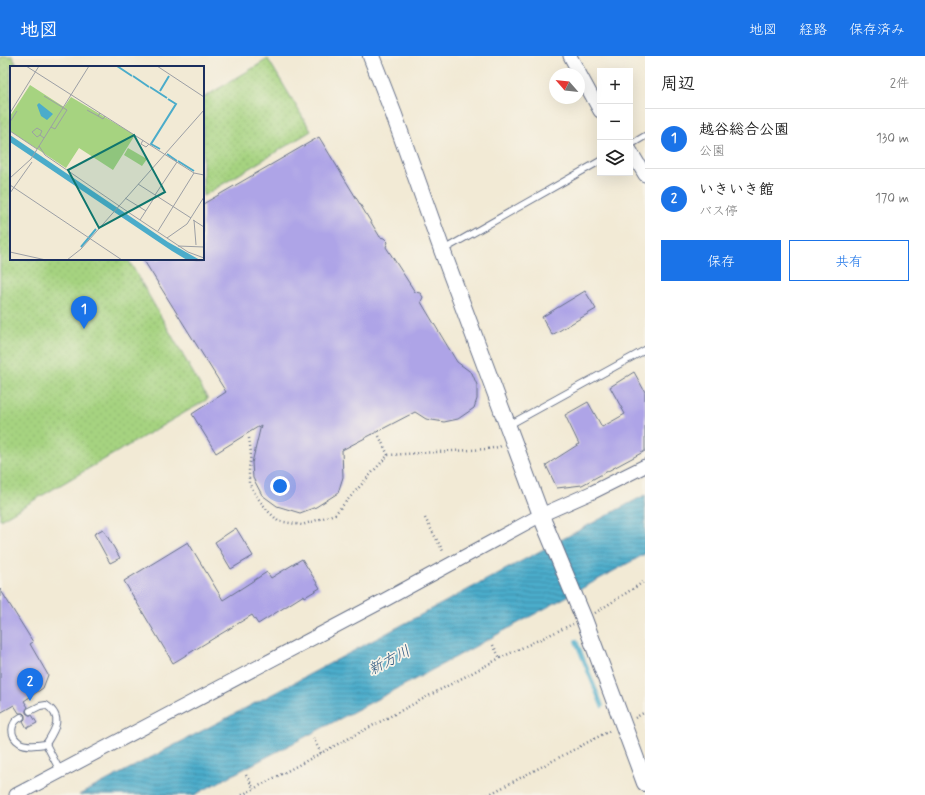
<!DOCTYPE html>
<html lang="ja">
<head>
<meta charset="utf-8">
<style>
	body { margin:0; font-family:Mynerve,"Klee One",sans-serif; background:#f6f6f6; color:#222 }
	.controls { position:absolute; right:12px; top:12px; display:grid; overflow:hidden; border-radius:0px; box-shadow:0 4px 16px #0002 }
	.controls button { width:36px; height:36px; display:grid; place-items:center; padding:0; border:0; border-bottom:1px solid #e0e0e0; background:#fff; color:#222; font:20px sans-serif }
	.compass { position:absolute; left:549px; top:12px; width:36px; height:36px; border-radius:50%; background:#fff; box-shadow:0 4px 16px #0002; rotate:298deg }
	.you { position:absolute; left:280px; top:430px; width:14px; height:14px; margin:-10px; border:3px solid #fff; border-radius:50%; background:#1a73e8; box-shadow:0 0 0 6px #1a73e833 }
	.badge { display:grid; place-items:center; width:26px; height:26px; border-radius:50%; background:#1a73e8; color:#fff; font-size:13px; font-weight:700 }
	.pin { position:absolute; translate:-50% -33px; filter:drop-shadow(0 1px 2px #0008) }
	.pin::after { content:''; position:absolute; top:21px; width:14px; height:12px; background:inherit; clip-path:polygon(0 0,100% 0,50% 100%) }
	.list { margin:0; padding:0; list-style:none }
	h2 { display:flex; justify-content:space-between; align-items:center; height:52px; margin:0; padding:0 16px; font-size:17px }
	h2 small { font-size:13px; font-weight:400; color:#767676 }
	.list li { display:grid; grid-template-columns:26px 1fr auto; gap:12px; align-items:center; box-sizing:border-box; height:60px; padding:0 16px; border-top:1px solid #e0e0e0 }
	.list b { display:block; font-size:15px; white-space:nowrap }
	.list p { margin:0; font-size:13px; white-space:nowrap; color:#767676 }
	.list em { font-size:13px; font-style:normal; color:#767676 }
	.actions { display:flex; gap:8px; padding:12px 16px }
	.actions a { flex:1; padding:9px 0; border:1px solid #1a73e8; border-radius:0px; text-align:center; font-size:14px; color:#1a73e8 }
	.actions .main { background:#1a73e8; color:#fff }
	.icon { flex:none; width:22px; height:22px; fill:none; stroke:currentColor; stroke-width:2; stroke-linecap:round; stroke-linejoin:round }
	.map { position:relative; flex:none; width:645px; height:739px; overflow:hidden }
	header { display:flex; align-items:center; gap:24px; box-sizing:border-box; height:56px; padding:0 20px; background:#1a73e8; color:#fff }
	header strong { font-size:19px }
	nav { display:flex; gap:22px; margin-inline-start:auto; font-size:14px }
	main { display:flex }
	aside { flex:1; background:#fff }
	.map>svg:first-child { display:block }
	.park { fill:url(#park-dots); stroke:#60816f }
	.water { fill:url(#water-rules); stroke:#336e94 }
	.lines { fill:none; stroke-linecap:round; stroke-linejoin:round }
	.stream { stroke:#4bacca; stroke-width:4 }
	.building { fill:#aea4e7 }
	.service-casing { stroke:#667088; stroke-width:8 }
	.minor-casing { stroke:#667088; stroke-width:15 }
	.tertiary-casing { stroke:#667088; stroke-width:18 }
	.path { stroke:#667088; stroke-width:2.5; stroke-dasharray:1 3; stroke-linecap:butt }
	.service { stroke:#fff; stroke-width:6 }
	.minor { stroke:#fff; stroke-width:13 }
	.tertiary { stroke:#fff; stroke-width:16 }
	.labels { text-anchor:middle; stroke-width:3.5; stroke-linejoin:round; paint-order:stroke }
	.water-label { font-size:15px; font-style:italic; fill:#29547e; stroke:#f7f3e8 }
	.inset-river { fill:none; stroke:#4bacca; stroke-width:2 }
	.inset-road { fill:none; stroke:#9c9fa5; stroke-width:1 }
	.view { fill:#0f766e; fill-opacity:0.15; stroke:#0f766e; stroke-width:2 }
	.inset-edge { fill:none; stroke:#1b2f5e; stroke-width:2 }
</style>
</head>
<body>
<header>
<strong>地図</strong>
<nav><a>地図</a><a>経路</a><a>保存済み</a></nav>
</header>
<main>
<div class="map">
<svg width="645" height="739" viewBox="0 0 645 739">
	<defs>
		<pattern id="park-dots" width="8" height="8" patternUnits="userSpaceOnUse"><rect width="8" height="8" fill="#a6d380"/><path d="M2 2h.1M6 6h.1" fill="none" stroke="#8eb571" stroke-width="1.8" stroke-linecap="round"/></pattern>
		<pattern id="water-rules" width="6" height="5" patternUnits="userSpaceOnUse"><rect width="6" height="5" fill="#4bacca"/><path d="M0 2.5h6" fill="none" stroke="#3e8ca7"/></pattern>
	</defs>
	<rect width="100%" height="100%" fill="#f7f3e8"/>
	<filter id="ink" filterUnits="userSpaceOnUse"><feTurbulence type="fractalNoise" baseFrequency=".025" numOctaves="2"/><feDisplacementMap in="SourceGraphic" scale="8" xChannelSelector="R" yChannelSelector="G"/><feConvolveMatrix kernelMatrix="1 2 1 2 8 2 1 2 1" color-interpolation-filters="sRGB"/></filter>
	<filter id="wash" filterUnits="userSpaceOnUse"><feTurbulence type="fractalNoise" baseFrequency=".012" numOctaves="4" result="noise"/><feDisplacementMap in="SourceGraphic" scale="16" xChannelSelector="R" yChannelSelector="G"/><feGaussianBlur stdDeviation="0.9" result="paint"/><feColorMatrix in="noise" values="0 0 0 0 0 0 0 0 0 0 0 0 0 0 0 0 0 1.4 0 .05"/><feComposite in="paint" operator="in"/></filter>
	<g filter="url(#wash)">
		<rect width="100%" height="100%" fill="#f2ead5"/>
		<!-- park -->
		<g class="park">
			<path d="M4 0H12L18 11H11V203H128L208 343 0 464V2Z"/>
			<path d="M268 3 311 75 203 140V42Z"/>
		</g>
		<!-- water -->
		<path class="water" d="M645 439V498L410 626 194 739H79L284 632Z"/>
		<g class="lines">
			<!-- stream -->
			<path class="stream" d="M576 585 602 650"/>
		</g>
		<g id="blocks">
			<!-- building -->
			<g class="building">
				<path d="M319 81 380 181 384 182 388 186 386 191 415 236 420 237 423 241 421 246 457 306 472 317 477 329V343L474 352 458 363 444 366 426 363 415 356 342 394 343 421 338 437 316 451 300 457 277 450 262 439 253 422 252 407 261 369 216 397 192 358 226 336 143 203H203V148Z"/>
				<path d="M585 235 596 253 552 279 542 261Z"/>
				<path d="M634 316 645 336V395L582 429 557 432 546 409 579 388 565 359 588 346 602 371 625 358 610 331Z"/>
				<path d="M236 472 253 500 231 513 215 486Z"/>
				<path d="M103 473 120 502 110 507 94 478Z"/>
				<path d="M188 486 223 544 267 516 271 522 302 503 320 532 305 541 304 539 258 568 252 559 173 607 124 525Z"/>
				<path d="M0 533 33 586 30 588 48 619 43 632 24 645 28 651 26 654V657L29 659H32L37 667 27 672 23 665 25 663V659L23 657H19L14 649 0 657Z"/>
			</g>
		</g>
	</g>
	<g filter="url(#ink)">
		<use href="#blocks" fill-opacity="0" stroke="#667088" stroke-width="1"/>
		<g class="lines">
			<!-- service casing -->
			<g class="service-casing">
				<g id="service">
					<path d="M630 89 645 80"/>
					<path d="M443 194 600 105"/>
					<path d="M509 369 645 294"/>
					<path d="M30 655 40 650 46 649C64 661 55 674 46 688"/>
					<path d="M21 661C10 667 9 680 20 687 27 691 38 689 46 688"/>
					<path d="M46 688 60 715"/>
				</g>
			</g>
			<!-- minor casing -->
			<g class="minor-casing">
				<g id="minor">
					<path d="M570 0 600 55"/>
					<path d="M630 94 645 119"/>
					<path d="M16 739 381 546 541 459 593 436 645 410"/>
				</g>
			</g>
			<!-- tertiary casing -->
			<g class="tertiary-casing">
				<path id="tertiary" d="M371 0 394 59 442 194 544 467 584 563 645 727"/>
			</g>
			<!-- path -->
			<g class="path">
				<path d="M379 380 388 399"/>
				<path d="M249 382 251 397 249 412V427L257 441 268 455 278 465 302 469 335 458 388 399 487 393 499 391 501 390"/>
				<path d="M425 462 444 497"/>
				<path d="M595 557 645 525"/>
				<path d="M493 589 500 602"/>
				<path d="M635 662 645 656"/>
				<path d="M313 682 321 697"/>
				<path d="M246 719 254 733"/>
				<path d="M242 739 500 602 573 568"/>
				<path d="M488 739 611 674"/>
			</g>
			<!-- service -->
			<use href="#service" class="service"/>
			<!-- minor -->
			<use href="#minor" class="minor"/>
			<!-- tertiary -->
			<use href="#tertiary" class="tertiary"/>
		</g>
	</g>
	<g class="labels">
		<!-- water labels -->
		<g class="water-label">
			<text transform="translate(389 604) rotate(-28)" y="5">新方川</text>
		</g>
	</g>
	<!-- overview -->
	<g transform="translate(10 10)">
		<rect width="194" height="194" fill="#f2ead5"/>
		<path d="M20 19 54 41 61 31 125 69 103 104 69 82 56 102 0 65V50ZM118 82 137 93 132 100 114 89Z" fill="#a6d380"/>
		<path d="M29 37 43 48 37 54 31 50 27 39ZM0 69 158 176 190 194H177L162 185 0 76Z" fill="#4bacca"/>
		<path class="inset-river" d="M107 0 122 10M123 10 139 21M140 21 157 32M150 25 159 10M150 83 141 78 166 38 158 33M157 88 167 95M168 95 184 105M71 181 86 163"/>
		<path class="inset-road" d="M16 0 184 107 194 109M147 0 194 31M34 30 57 44 45 63 41 61M77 44 88 50M0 47 29 0M90 47 88 50 93 53 95 50M0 56 7 45M0 65 27 83M30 69 32 65 27 62 22 66 27 71 30 69 34 72M133 74 131 78 136 81 139 78M29 80 35 89 121 148 178 186 194 192M0 112 21 93 79 0M128 118 181 152M0 119 112 194M0 127 22 96M145 129 167 96M115 132 136 145M130 154 146 129M183 154 194 161M184 154 186 179M148 165 184 107M157 172 177 158 194 131M168 180 194 181M0 186 36 194M57 194 71 183 194 44"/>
		<path class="view" d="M124 69 155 126 89 162 58 104Z"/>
		<rect width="194" height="194" class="inset-edge"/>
	</g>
</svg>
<div class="controls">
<button>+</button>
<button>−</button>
<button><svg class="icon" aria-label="layers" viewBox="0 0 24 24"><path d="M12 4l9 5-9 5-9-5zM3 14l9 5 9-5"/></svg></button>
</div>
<svg class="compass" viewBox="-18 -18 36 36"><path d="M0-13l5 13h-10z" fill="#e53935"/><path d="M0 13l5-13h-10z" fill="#767676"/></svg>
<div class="you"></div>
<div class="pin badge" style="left:84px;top:273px">1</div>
<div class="pin badge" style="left:30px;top:645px">2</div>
</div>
<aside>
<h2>周辺<small>2件</small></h2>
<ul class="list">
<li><span class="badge">1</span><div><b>越谷総合公園</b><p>公園</p></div><em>130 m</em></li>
<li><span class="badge">2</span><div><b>いきいき館</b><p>バス停</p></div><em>170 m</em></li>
</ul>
<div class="actions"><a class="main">保存</a><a>共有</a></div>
</aside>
</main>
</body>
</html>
